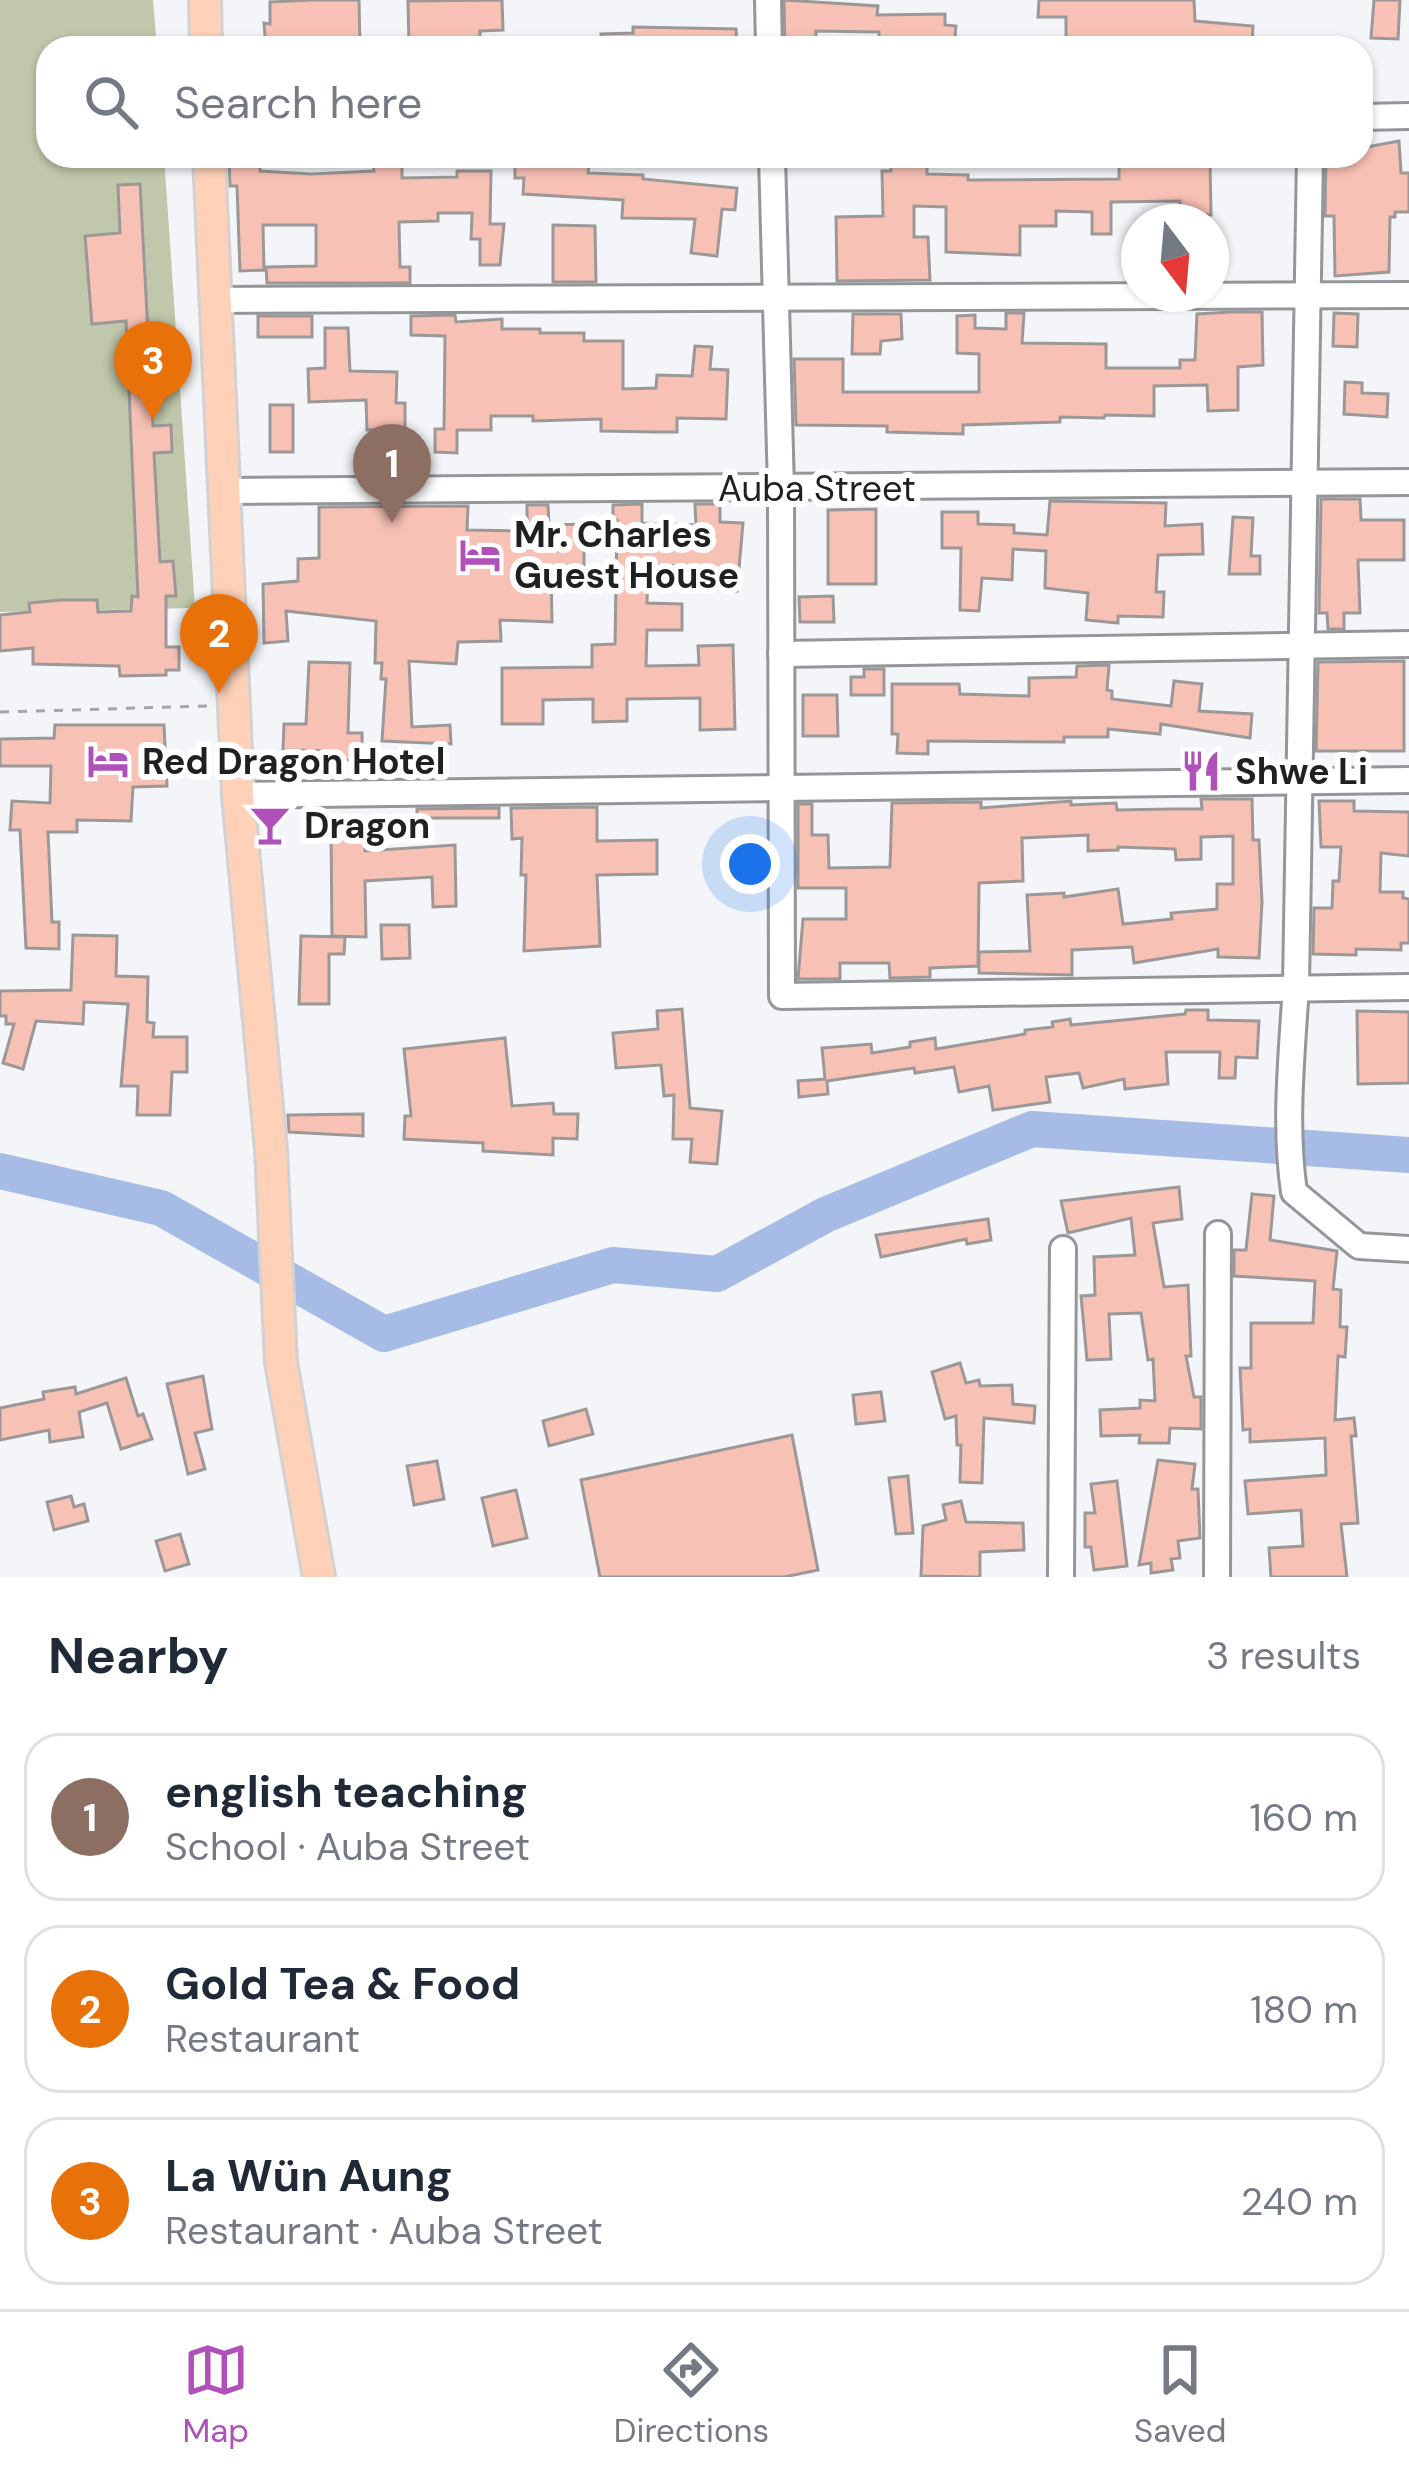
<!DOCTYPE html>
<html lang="en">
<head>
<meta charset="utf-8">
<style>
	body { margin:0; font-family:"DM Sans",sans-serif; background:#f6f6f7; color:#1f2937 }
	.compass { position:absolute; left:1121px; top:204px; width:108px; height:108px; border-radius:50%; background:#fff; box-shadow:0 3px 9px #0004; rotate:164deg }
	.you { position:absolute; left:750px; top:864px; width:42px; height:42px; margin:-30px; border:9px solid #fff; border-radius:50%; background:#1a73e8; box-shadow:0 0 0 18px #1a73e833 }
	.badge { display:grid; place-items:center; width:78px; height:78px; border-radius:50%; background:#b051ba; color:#fff; font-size:39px; font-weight:700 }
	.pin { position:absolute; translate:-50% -99px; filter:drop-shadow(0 3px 6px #0008) }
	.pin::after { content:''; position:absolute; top:63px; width:42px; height:36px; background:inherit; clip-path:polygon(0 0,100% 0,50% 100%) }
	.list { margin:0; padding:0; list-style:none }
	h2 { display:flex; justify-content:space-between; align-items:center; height:156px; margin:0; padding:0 48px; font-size:51px }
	h2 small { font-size:39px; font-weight:400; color:#747a83 }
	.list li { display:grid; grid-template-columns:78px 1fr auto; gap:36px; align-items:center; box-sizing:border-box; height:168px; margin:0 24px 24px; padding:0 24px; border:3px solid #e0e1e3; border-radius:36px }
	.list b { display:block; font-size:45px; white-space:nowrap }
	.list p { margin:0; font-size:39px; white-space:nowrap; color:#747a83 }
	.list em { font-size:39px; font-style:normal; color:#747a83 }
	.icon { flex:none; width:66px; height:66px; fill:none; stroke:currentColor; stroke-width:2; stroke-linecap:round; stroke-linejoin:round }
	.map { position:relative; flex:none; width:1409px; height:1577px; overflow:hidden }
	.search { position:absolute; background:#fff; box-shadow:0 3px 9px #0004; left:36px; right:36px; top:36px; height:132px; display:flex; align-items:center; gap:30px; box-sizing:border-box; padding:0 42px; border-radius:36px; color:#747a83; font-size:45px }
	.sheet { height:732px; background:#fff }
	nav { display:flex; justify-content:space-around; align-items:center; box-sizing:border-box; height:168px; border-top:3px solid #e0e1e3; background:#fff; font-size:33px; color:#747a83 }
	nav a { display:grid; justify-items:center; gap:6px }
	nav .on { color:#b051ba }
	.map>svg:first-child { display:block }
	.pitch { fill:#c0c7aa }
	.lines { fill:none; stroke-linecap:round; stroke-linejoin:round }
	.river { stroke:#a6bbe5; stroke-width:36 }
	.building { fill:#f8c1b5; stroke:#9c9897; stroke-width:3 }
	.minor-casing { stroke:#949699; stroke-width:30 }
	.major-casing { stroke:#d2d2d3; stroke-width:36 }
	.path { stroke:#a3a5a7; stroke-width:3; stroke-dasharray:9 9; stroke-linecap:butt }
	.minor { stroke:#fff; stroke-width:24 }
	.major { stroke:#fed1b8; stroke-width:30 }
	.labels { text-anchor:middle; stroke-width:12; stroke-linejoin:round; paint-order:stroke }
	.street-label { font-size:36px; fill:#1f2021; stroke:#fff }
	.poi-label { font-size:36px; font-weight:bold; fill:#1f2021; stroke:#fff; text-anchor:start }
</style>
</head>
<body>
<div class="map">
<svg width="1409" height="1577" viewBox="0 0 1409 1577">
	<rect width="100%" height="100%" fill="#f3f5f8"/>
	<!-- pitch -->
	<path class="pitch" d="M0 0H153L157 48H48V156H164L195 608 0 612Z"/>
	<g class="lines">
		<!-- river -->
		<path class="river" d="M0 1171 161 1208 384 1334 613 1265 717 1274 825 1215 1032 1129 1409 1155"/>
	</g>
	<!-- building -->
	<g class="building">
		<path d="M312 0H359L360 48H266L264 23 270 24V2Z"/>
		<path d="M502 0 503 30 480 31V48H409L408 1Z"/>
		<path d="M784 0 878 6 877 15 945 14V25L956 26 954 48H879V32L816 31V44L785 48Z"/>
		<path d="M1039 0H1194L1195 21 1253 26 1252 48H1066V17H1038Z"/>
		<path d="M1374 0H1400L1398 39 1371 38Z"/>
		<path d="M633 27 736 29 737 48H602L601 34 633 33Z"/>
		<path d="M1399 141 1401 173H1409V212H1395V217H1390L1389 272 1335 276 1334 216H1325L1326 156H1361V148Z"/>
		<path d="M229 156H260V171L311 174 374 171 373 162 402 161V178L457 177V171H491L490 224H504L500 265H480V239H471L472 213H438V221L399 222 400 267H410V283H267L266 267 316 266V225H263L264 270 240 271 237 186H230Z"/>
		<path d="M515 156H547V162L589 164 588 173 643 175V179L737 188 735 210 722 209 717 256 691 253 695 219 622 218 623 200 523 194 524 178H515Z"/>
		<path d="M891 156H927V174L968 175V180L1119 179V162L1210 161 1211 215 1179 213 1180 201 1111 202V234H1092V212L1056 211V226H1020V255L946 252V207L914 206V237H928L930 280 837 281 836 217 883 216 882 171H891Z"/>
		<path d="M140 184 153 426 171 425 172 452 154 453 160 562 173 561 176 596H166V647H179V670H166V675L120 676 119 666 33 664V648L0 651V615L30 612 29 603 61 600H97L98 612 131 611 132 596 138 597 126 321 92 324 85 236 120 233 118 185Z"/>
		<path d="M553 225 595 226 596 282H553Z"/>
		<path d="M1231 312H1262L1263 365 1238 367V410L1208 411 1207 385 1154 386V416L1105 415 1104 418 1060 417V422L963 425V434L887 432V426L796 425 794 359H843V392H979V354L957 353V316L975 315V328L1006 329V313H1024L1022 343 1106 344V368H1180V360H1195L1197 314Z"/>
		<path d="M1334 313 1358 314 1357 347 1333 346Z"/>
		<path d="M853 314H901L902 339 881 341 880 354H852Z"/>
		<path d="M455 315 456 322 502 319V329H540V333H584V341H623V389L656 388 657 375 692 376 695 346 712 347 710 369 728 370 726 419 677 418V432H656L601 431V419L533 421V416H491V430H457V453L435 452V429H444L445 336 411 335V316Z"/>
		<rect x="258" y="316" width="54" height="21"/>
		<path d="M325 328H348L350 371 397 372 396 403H405V429L367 430 366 400 309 402 308 369 325 368Z"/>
		<path d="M1345 382 1362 383V393L1388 394 1387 417 1344 414Z"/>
		<rect x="270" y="405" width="23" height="47"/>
		<path d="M1321 499H1360L1361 520H1404V560H1358L1360 613H1344V629H1328L1327 613H1319Z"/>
		<path d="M1050 501 1166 503 1165 526 1202 524 1203 554 1158 555 1156 592H1164L1163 617 1118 616V623L1086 620 1088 593 1045 588 1046 551 1013 549 1012 580 982 578 979 611 960 610 961 548H942V512H978V524L1014 525V533L1047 535Z"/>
		<path d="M642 504V523L696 525 695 504H720V522L743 523 737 591 715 589 716 570H696V565L648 566 647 603 682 604V630H647L646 666 699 665 698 646 733 645 735 729 700 730V698L627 699V721L593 722V699L543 700V724H502V668L592 667V645L615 644 617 520H613V505Z"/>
		<path d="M527 505H548L549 525 584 524V573L551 572 552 622 500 620 501 641 458 642 456 664 409 661 412 727 450 725 451 744 382 741 386 679H381L382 663H375L376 621 286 611 288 641 264 643 263 584 298 581V559L319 558V507L468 506 467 530 518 531V525H527Z"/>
		<path d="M876 509V584H828V510Z"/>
		<path d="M1233 517 1253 518 1251 556H1260V574H1229Z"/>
		<path d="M833 596 834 622H800L799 597Z"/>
		<path d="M1404 661V751H1316L1318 662Z"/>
		<path d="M309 662 350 663 348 733H362V760H335V751L283 750 284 724H306Z"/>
		<path d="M1109 665 1107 690 1112 691V699L1171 706 1174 681 1202 684 1199 711 1252 714 1250 738 1161 724 1160 734 1108 729V737H1064V742L928 741V754L897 753 898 734H892V684H959L960 694 1029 696V678L1076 677 1077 666Z"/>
		<path d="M864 669H884V695H851V677H864Z"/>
		<path d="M803 695H837L838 736H803Z"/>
		<path d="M55 725H164L167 786 133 787 131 821 77 820V832H48L52 922H59V949L26 948 20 830H10L12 801 50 803 51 766H0V739L54 738Z"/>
		<path d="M1201 799H1252L1253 840H1259L1262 902 1259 958 1218 957V949L1134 963 1132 947 1072 950V975L979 973V952L1030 951 1027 895 1064 893V897L1118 889 1123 924 1172 919 1171 913 1217 909V884H1233V836L1201 837V859L1176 860 1175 849 1118 847V850L1088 851V835L1022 838 1023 881 979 883 978 966 930 968V977L890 978 889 963H840V979H798L803 919H846V888H798V804H812V835H828L829 868 890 867 892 803 981 802V808L1071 801V805L1116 803 1117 810 1171 809H1202Z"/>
		<path d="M1319 801H1354V811L1409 812V856L1381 853 1380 892H1403V898L1409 899V943H1401V950L1356 949V955L1313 954 1314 908H1332L1333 881H1339L1341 847H1321Z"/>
		<path d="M597 807V841L657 840V874L597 875 600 946 524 951 526 875H521L522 838 512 839 511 808Z"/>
		<path d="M499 808V818H417V809Z"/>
		<path d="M364 824 365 851 455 845 456 906 433 907 432 877 365 881 366 937 332 936 331 825Z"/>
		<path d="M381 925H409L410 958 382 959Z"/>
		<path d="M73 935 117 936 116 976 148 977 147 1022 154 1023 153 1037H187V1072H172L170 1115H137L138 1086H121L128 1004 84 1002 83 1024 36 1021 23 1069 3 1063 14 1024H6V1016H0V991L71 990Z"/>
		<path d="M301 936 345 937 344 954H329V1004H299Z"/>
		<path d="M682 1009 690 1108 722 1111 717 1164 690 1162 692 1139H673L674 1095 664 1096 661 1065 616 1068 613 1033 658 1029 657 1011Z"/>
		<path d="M1186 1010H1208V1020L1259 1021 1257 1058 1236 1057 1235 1078H1219L1220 1052H1166L1168 1084 1125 1089 1124 1079 1083 1088 1079 1073 1046 1077 1050 1102 993 1110 989 1086 959 1092 954 1067 915 1073 914 1068 827 1081 828 1094 799 1097 798 1081 825 1079 822 1048 871 1044 872 1053 910 1047V1042L935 1038 936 1049 1025 1034V1030L1053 1027 1052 1022 1070 1019 1071 1025 1185 1014Z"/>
		<path d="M1357 1011 1409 1012V1083L1358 1084Z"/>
		<path d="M505 1038 512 1106 553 1103 554 1114H578L577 1139 553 1138V1155L483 1151V1143L404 1139 405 1116H411L404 1049Z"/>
		<path d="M363 1114V1136L289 1132 288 1115Z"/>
		<path d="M1179 1187 1182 1219 1153 1223 1164 1287 1188 1285 1191 1356H1186L1194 1397H1201V1429L1170 1428 1169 1443H1139L1140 1435 1101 1436 1100 1410 1140 1408V1400L1155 1401 1153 1359 1148 1360 1141 1313 1109 1314 1111 1359 1087 1360 1081 1296 1095 1295 1094 1257 1135 1255 1131 1218 1068 1233 1061 1201Z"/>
		<path d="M1252 1194 1274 1196 1270 1240 1337 1251 1333 1289 1341 1290 1340 1327H1347L1345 1357 1338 1356 1335 1420 1354 1418 1356 1436H1351L1358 1523 1341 1524 1347 1577H1271L1269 1548 1303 1546 1301 1510 1248 1514 1245 1481 1326 1475 1325 1438 1250 1442V1429L1243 1430 1240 1368H1251V1323H1313L1315 1281 1234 1276V1250H1246Z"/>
		<path d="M988 1219 991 1240 967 1244 966 1239 881 1257 876 1235Z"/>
		<path d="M960 1363 966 1383 979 1380 980 1386 1012 1385 1013 1404 1035 1406 1034 1423 984 1418 982 1483 960 1482 961 1445H957L956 1416 945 1419 932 1372Z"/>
		<path d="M203 1376 212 1429 195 1433 205 1469 188 1474 167 1384Z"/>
		<path d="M126 1378 138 1416 143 1414 152 1439 121 1449 107 1403 79 1412 83 1437 50 1442 49 1430 0 1440V1408L44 1399 43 1392 75 1387 76 1394Z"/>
		<path d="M881 1392 885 1421 856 1424 853 1395Z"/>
		<path d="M586 1409 593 1434 549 1446 543 1421Z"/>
		<path d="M792 1435 818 1570 784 1577H600L581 1480Z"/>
		<path d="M1158 1460 1195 1464 1192 1489H1198L1200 1538 1178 1541 1180 1558 1171 1559 1173 1570 1151 1573V1563L1139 1565Z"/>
		<path d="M437 1461 444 1499 414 1505 407 1466Z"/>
		<path d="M908 1476 913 1533 896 1534 889 1478Z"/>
		<path d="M1117 1481 1127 1566 1094 1570 1091 1547H1085V1513H1095L1091 1484Z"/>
		<path d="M516 1490 527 1538 493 1546 482 1498Z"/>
		<path d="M71 1496 74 1507 84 1504 88 1521 54 1530 47 1502Z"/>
		<path d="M961 1501 966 1522 1023 1523 1024 1550 980 1552V1577L921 1576 923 1526 946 1520 943 1505Z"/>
		<path d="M180 1534 189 1564 165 1571 156 1541Z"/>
	</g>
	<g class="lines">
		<!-- minor casing -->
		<g class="minor-casing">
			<g id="minor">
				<path d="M768 0 769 48"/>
				<path d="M1361 117 1409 116"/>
				<path d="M772 156 781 489 782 996 1409 987"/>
				<path d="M1310 156 1296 985C1292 1054 1284 1123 1294 1192L1359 1246 1409 1249"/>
				<path d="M215 300 1409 295"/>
				<path d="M224 491 1409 482"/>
				<path d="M781 654 1409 644"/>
				<path d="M238 795 1409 780"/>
				<path d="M1061 1577 1063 1249"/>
				<path d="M1217 1577 1218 1234"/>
			</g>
		</g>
		<!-- major casing -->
		<g class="major-casing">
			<g id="major">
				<path d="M205 0 206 48"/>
				<path d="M209 156 238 795 271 1150 281 1362 319 1577"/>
			</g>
		</g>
		<!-- path -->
		<path class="path" d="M0 712 208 706"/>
		<!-- minor -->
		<use href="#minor" class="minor"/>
		<!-- major -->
		<use href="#major" class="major"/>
	</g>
	<!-- icons -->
	<defs>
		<g id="hotel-bare" transform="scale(3.24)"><path d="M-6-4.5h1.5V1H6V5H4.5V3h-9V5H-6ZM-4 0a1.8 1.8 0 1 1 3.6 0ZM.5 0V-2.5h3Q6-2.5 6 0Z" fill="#b051ba" stroke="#fff" stroke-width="2.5" paint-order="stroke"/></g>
		<g id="restaurant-bare" transform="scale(3.24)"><path d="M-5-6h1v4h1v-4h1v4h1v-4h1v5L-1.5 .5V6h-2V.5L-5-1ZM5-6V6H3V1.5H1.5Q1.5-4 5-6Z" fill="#b051ba" stroke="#fff" stroke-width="2.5" paint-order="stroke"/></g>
		<g id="bar-bare" transform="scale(3.24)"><path d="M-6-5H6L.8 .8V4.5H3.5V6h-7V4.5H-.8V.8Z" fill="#b051ba" stroke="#fff" stroke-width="2.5" paint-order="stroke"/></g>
	</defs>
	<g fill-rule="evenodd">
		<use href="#hotel-bare" x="480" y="555"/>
		<use href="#hotel-bare" x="108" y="761"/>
		<use href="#restaurant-bare" x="1201" y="771"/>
		<use href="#bar-bare" x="270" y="825"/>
	</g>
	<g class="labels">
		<!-- street labels -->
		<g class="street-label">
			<text x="817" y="501">Auba Street</text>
		</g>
		<!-- poi labels -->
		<g class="poi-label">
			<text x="514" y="547">Mr. Charles<tspan x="514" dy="41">Guest House</tspan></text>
			<text x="142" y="774">Red Dragon Hotel</text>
			<text x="1235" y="784">Shwe Li</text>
			<text x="304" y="838">Dragon</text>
		</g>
	</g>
</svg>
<svg class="compass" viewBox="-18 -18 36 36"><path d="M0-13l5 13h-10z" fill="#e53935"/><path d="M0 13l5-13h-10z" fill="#747a83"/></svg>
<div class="you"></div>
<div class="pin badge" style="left:392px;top:523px;background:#8d6e63">1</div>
<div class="pin badge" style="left:219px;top:693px;background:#e8710a">2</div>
<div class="pin badge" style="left:153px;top:420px;background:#e8710a">3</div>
<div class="search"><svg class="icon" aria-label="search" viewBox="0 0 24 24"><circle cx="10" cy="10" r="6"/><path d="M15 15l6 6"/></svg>Search here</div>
</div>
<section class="sheet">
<h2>Nearby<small>3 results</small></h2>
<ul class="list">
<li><span class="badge" style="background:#8d6e63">1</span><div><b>english teaching</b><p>School · Auba Street</p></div><em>160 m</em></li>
<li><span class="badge" style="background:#e8710a">2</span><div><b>Gold Tea &amp; Food</b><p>Restaurant</p></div><em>180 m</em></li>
<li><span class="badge" style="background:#e8710a">3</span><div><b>La Wün Aung</b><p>Restaurant · Auba Street</p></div><em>240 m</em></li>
</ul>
</section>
<nav>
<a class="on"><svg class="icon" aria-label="map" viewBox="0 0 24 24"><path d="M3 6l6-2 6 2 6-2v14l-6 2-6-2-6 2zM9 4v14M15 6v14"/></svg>Map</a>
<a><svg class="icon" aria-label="directions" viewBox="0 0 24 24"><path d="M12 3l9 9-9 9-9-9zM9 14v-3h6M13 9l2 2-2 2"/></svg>Directions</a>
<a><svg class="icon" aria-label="saved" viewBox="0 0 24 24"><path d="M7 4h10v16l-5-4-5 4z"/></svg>Saved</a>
</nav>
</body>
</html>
